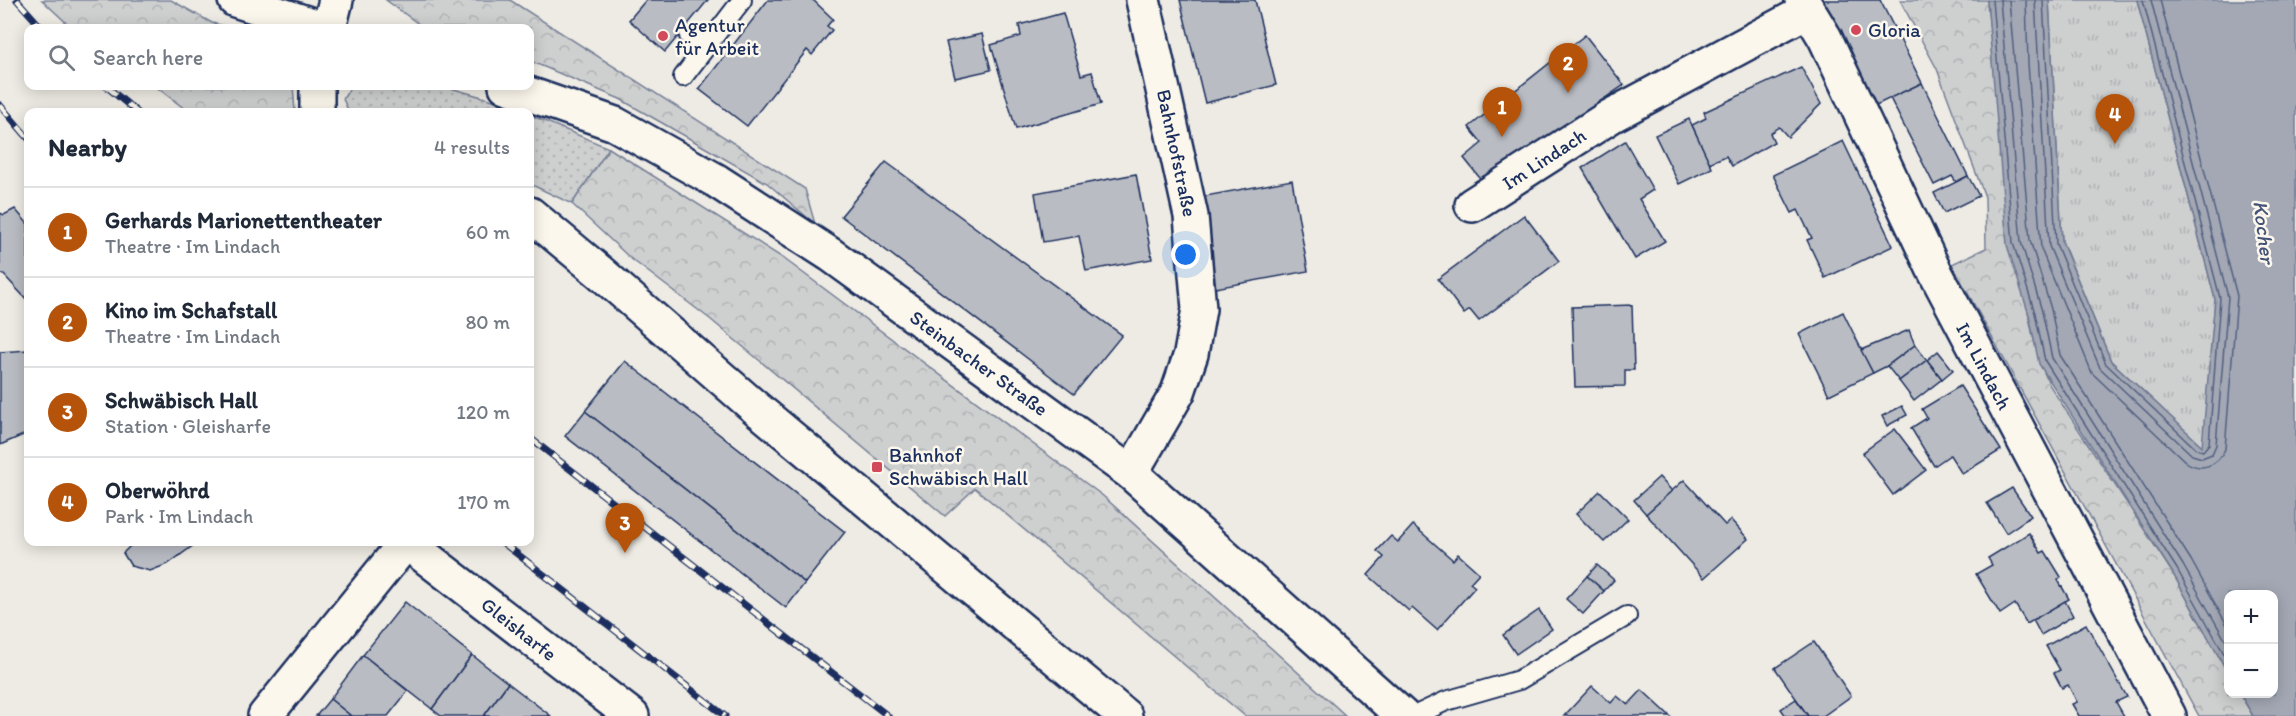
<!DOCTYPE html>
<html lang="en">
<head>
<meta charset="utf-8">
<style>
	body { margin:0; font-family:Itim,sans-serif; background:#f2f2f3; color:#1f2937 }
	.controls { position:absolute; right:18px; bottom:18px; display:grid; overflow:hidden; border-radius:12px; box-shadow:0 3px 15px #0003 }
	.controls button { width:54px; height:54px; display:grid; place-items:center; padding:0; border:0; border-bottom:2px solid #e0e1e3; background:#fff; color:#1f2937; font:30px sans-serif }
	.you { position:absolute; left:1186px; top:255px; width:21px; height:21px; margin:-15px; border:4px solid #fff; border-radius:50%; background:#1a73e8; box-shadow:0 0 0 9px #1a73e833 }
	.badge { display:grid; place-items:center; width:39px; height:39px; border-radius:50%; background:#b45309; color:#fff; font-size:20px; font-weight:700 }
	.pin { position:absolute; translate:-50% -50px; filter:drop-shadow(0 2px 3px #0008) }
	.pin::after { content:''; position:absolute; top:32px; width:21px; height:18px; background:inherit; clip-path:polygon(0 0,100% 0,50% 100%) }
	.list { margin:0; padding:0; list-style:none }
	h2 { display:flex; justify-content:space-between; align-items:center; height:78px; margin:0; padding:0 24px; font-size:26px }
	h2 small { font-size:20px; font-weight:400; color:#747a83 }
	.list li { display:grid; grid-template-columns:39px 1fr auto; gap:18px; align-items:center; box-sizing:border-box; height:90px; padding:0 24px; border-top:2px solid #e0e1e3 }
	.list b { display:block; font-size:22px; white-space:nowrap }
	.list p { margin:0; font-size:20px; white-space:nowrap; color:#747a83 }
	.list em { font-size:20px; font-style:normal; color:#747a83 }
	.icon { flex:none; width:33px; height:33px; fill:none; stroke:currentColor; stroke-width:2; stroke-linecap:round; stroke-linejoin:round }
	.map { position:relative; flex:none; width:2296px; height:716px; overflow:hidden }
	.search { position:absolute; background:#fff; box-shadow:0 3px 15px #0003; left:24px; top:24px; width:510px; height:66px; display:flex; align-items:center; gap:15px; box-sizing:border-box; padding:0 21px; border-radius:12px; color:#747a83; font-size:22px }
	.panel { position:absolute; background:#fff; box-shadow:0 3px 15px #0003; left:24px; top:108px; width:510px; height:438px; border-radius:12px }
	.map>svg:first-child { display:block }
	.grass { fill:url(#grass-dots); stroke:#747f96; stroke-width:1.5 }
	.forest { fill:url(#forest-crowns); stroke:#747f96; stroke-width:1.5 }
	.park { fill:url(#park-tufts); stroke:#747f96; stroke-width:1.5 }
	.water { fill:#a3a8b4; stroke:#6d7892; stroke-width:1.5 }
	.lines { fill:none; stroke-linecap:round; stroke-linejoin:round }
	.shore { stroke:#515f80; stroke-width:1.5 }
	.building { fill:#b9bcc3; stroke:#1b2f5e; stroke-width:1.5 }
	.lane-casing { stroke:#1b2f5e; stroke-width:22 }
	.street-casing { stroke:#1b2f5e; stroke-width:38 }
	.secondary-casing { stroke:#1b2f5e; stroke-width:38 }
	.lane { stroke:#fbf7ec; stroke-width:18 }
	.street { stroke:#fbf7ec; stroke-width:33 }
	.secondary { stroke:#fbf7ec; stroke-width:33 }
	.rail-casing { stroke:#1b2f5e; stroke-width:7 }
	.rail { stroke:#fbf7ec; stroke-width:4.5; stroke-dasharray:14; stroke-linecap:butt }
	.poi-dot { fill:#d1495b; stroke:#fbf7ec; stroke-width:2 }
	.labels { text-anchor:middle; stroke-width:5; stroke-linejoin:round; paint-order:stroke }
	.poi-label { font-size:20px; fill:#1b2f5e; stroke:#fbf7ec; text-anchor:start }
	.street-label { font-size:20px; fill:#1b2f5e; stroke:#fbf7ec }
	.water-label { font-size:21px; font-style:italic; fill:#445378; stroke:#fbf7ec }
</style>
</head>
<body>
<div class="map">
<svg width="2296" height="716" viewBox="0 0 2296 716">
	<defs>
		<pattern id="grass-dots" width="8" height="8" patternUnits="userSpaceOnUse" patternTransform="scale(1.5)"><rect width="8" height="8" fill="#cecfcf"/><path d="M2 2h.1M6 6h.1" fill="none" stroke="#b0b2b4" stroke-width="1.8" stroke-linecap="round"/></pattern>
		<pattern id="forest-crowns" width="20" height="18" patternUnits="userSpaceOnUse" patternTransform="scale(1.5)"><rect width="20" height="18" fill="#cecfcf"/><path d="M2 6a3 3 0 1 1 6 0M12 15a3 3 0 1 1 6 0" fill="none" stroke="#b0b2b4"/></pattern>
		<pattern id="park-tufts" width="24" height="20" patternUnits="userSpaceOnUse" patternTransform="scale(1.5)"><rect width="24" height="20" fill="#cecfcf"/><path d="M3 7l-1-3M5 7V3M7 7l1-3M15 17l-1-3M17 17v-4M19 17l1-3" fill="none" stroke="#b0b2b4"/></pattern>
	</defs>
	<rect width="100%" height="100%" fill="#eeebe4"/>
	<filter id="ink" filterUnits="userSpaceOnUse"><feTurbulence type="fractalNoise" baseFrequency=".0167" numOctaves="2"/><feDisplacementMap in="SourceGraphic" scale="12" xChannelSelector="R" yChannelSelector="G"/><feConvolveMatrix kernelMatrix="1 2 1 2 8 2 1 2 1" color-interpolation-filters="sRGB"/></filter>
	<g filter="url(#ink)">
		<!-- grass -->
		<g class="grass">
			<path d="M351 86H443L493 100 524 112H349L343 99Z"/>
			<path d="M530 115 609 148 572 204 530 184Z"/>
		</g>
		<!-- forest -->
		<g class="forest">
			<path d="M42 0H171L212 23 234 28H72Z"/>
			<path d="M386 0H510L805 189 815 224 767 183 692 140 620 99 530 61V28H424Z"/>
			<path d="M1900 0H1987C1994 79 2006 157 2017 235 2025 286 2028 340 2050 386L2172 572 2228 673V694H2240L2253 716H2199L1952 264 1986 248 1985 197 1937 69Z"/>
			<path d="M155 86H293L295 112H189Z"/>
			<path d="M609 148 783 258 1103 496 1346 716H1245L975 488 945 516 710 319 630 258 572 204Z"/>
		</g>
		<!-- park -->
		<path class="park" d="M2049 0H2137L2215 299 2203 447 2111 361 2062 241Z"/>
		<!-- water -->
		<path class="water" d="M1987 0H2049L2062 242 2111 361 2202 446 2215 299 2137 0H2296V716H2253L2240 694H2274V594H2228V673L2172 572 2039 364 2029 315 2007 245Z"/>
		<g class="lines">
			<!-- shore -->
			<g class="shore">
				<path d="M1992 0 2013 243 2035 313 2045 361 2177 569 2228 661"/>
				<path d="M2000 0 2021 242 2042 311 2052 358 2183 565 2228 645"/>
				<path d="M2009 0 2030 240 2051 309 2060 355 2191 560 2228 627"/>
				<path d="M2026 0 2028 63 2041 249 2092 373 2186 462C2201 472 2218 466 2225 449L2237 296 2160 0"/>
				<path d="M2035 0 2049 246 2100 368 2192 455 2202 458 2212 454 2216 445 2228 297 2151 0"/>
				<path d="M2043 0 2056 244 2106 364 2196 449 2203 451 2209 444 2220 298 2143 0"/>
			</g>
		</g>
		<!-- building -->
		<g class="building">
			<path d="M646 0H708L665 52 629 20Z"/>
			<path d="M768 0H813L833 19 827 26 832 30 812 55 807 50 747 126 699 89Z"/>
			<path d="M1180 0H1255L1276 85 1205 103Z"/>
			<path d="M1815 0H1880L1922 83 1872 107Z"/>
			<path d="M1063 13 1081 75 1092 72 1101 104 1016 129 991 45 1021 36 1019 25Z"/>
			<path d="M982 34 991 70 955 78 946 42Z"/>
			<path d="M1585 35 1624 85 1483 182 1464 158 1482 143 1469 127Z"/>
			<path d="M1801 67 1821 104 1788 137 1779 127 1770 133 1774 142 1732 166 1726 156 1709 163 1692 125 1706 118 1704 112Z"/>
			<path d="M1922 83 1968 176 1956 182 1952 176 1934 185 1890 98Z"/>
			<path d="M1689 119 1712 168 1679 184 1655 135Z"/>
			<path d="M1625 141 1653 190 1639 199 1665 241 1635 259 1582 168Z"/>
			<path d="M1843 141 1893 246 1825 278 1807 240 1812 238 1798 210 1792 213 1773 175Z"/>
			<path d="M886 162 1122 335 1074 394 841 216Z"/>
			<path d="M1136 174 1152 259 1086 271 1079 236 1043 242 1035 193Z"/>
			<path d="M1968 176 1979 196 1944 213 1934 193Z"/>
			<path d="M1292 180 1308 271 1216 288 1200 197Z"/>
			<path d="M15 209 28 224V301L3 274H0V213L4 215Z"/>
			<path d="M1524 215 1559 261 1479 321 1470 310 1464 314 1438 279Z"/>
			<path d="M1632 305 1634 370H1625V386L1575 387 1572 307Z"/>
			<path d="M1843 312 1873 373 1829 395 1799 334Z"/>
			<path d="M1909 330 1915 345 1887 366 1873 373 1861 350Z"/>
			<path d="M1915 345 1927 360 1899 381 1887 366Z"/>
			<path d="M28 350V433L0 445V352Z"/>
			<path d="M1938 351 1953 370 1942 379 1927 360Z"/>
			<path d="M1927 360 1942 379 1914 401 1899 381Z"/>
			<path d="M625 361 845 532 805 583 585 411Z"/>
			<path d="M1960 386 2001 450 1962 474 1950 455 1934 466 1911 428 1927 418 1922 409Z"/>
			<path d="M1902 406 1907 415 1887 426 1882 416Z"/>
			<path d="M585 411 805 583 786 608 565 436Z"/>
			<path d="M1895 429 1926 470 1893 495 1862 453Z"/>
			<path d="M1659 477 1672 491 1646 514 1634 500Z"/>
			<path d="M1684 480 1725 525 1731 520 1748 539 1704 578 1646 514Z"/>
			<path d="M2012 488 2031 516 2006 533 1987 503Z"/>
			<path d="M1600 491 1628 519 1604 542 1576 514Z"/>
			<path d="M1413 525 1453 560 1458 554 1479 573 1470 583 1475 587 1437 630 1412 608 1409 611 1368 575 1384 557 1377 551 1391 536 1398 542Z"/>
			<path d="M2029 533 2041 553 2045 551 2061 577 2058 580 2069 599 2027 624 2015 604 2000 614 1976 574 1992 565 1988 558Z"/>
			<path d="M130 542H198L168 564 150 571 131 566 123 553 131 545Z"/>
			<path d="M1597 565 1614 580 1604 591 1587 576Z"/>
			<path d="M1587 576 1604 591 1583 614 1566 599Z"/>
			<path d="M2065 601 2073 616 2041 635 2033 620Z"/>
			<path d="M405 602 472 655 432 709 363 655Z"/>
			<path d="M1539 610 1552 629 1516 654 1503 635Z"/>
			<path d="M2086 624 2127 697 2116 702 2124 716H2079L2072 704 2077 702 2068 685 2062 688 2054 673 2060 670 2046 646Z"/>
			<path d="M1814 642 1851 696 1823 716H1808L1775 668Z"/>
			<path d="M363 655 408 691 388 716H351L330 699Z"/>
			<path d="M472 655 508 683 484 716H441L432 709Z"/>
			<path d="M508 683 551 716H484Z"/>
			<path d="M1592 686 1611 703 1617 696 1628 705 1642 690 1670 716H1564Z"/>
			<path d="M330 699 351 716H316Z"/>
			<path d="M1796 699 1808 716H1786L1781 709Z"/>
		</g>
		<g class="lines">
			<!-- lane casing -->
			<g class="lane-casing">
				<g id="lane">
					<path d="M689 36 706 47"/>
					<path d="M683 77 742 0"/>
					<path d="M1414 716 1446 701 1519 680 1627 616"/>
				</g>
			</g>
			<!-- street casing -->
			<g class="street-casing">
				<g id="street">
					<path d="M1802 0 1825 38 1933 268 2169 716"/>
					<path d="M329 28 336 0"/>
					<path d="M317 86V112"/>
					<path d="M1472 205 1611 116 1807 11"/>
					<path d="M530 214 601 273 750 403 1125 716"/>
					<path d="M1131 473 1178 392 1191 354 1199 309 1191 216 1143 0"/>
					<path d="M406 542 632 716"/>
					<path d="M265 716 406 542"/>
				</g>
			</g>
			<!-- secondary casing -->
			<g class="secondary-casing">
				<g id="secondary">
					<path d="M235 0 322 28"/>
					<path d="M506 86 615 124 715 180 831 255 1131 473 1403 716"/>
				</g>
			</g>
			<!-- lane -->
			<use href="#lane" class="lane"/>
			<!-- street -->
			<use href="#street" class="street"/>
			<!-- secondary -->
			<use href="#secondary" class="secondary"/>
			<!-- rail casing -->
			<g class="rail-casing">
				<g id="rail">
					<path d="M17 0 42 28"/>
					<path d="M106 86 137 112"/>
					<path d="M0 105 28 138"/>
					<path d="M530 438 888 716"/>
					<path d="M502 542 725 716"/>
				</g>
			</g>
			<!-- rail -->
			<use href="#rail" class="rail"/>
		</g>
	</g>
	<!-- markers -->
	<g class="poi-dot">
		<circle cx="1856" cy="30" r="6"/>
		<circle cx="663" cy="36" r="6"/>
		<rect x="871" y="461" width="12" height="12" rx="3"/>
	</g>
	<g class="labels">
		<!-- poi labels -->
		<g class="poi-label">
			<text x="675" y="32">Agentur<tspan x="675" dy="23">für Arbeit</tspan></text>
			<text x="1868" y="37">Gloria</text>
			<text x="889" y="462">Bahnhof<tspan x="889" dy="23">Schwäbisch Hall</tspan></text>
		</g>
		<!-- street labels -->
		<g class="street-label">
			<text transform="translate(1177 153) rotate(78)" y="7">Bahnhofstraße</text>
			<text transform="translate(1544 159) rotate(-33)" y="7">Im Lindach</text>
			<text transform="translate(979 363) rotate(36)" y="7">Steinbacher Straße</text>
			<text transform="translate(1984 366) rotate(62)" y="7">Im Lindach</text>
			<text transform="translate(519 629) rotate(38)" y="7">Gleisharfe</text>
		</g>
		<!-- water labels -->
		<g class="water-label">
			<text transform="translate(2264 232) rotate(83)" y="7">Kocher</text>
		</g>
	</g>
</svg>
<div class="controls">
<button>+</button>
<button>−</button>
</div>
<div class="you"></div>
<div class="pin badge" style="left:1502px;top:137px">1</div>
<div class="pin badge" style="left:1568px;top:93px">2</div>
<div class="pin badge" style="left:625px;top:553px">3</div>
<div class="pin badge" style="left:2115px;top:144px">4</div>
<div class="search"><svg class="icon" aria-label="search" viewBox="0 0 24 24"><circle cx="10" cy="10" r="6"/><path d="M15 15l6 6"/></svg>Search here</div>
<section class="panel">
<h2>Nearby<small>4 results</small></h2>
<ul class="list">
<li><span class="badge">1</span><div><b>Gerhards Marionettentheater</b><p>Theatre · Im Lindach</p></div><em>60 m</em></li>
<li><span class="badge">2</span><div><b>Kino im Schafstall</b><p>Theatre · Im Lindach</p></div><em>80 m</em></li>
<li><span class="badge">3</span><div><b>Schwäbisch Hall</b><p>Station · Gleisharfe</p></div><em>120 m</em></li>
<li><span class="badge">4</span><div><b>Oberwöhrd</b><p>Park · Im Lindach</p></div><em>170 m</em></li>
</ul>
</section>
</div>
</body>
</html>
